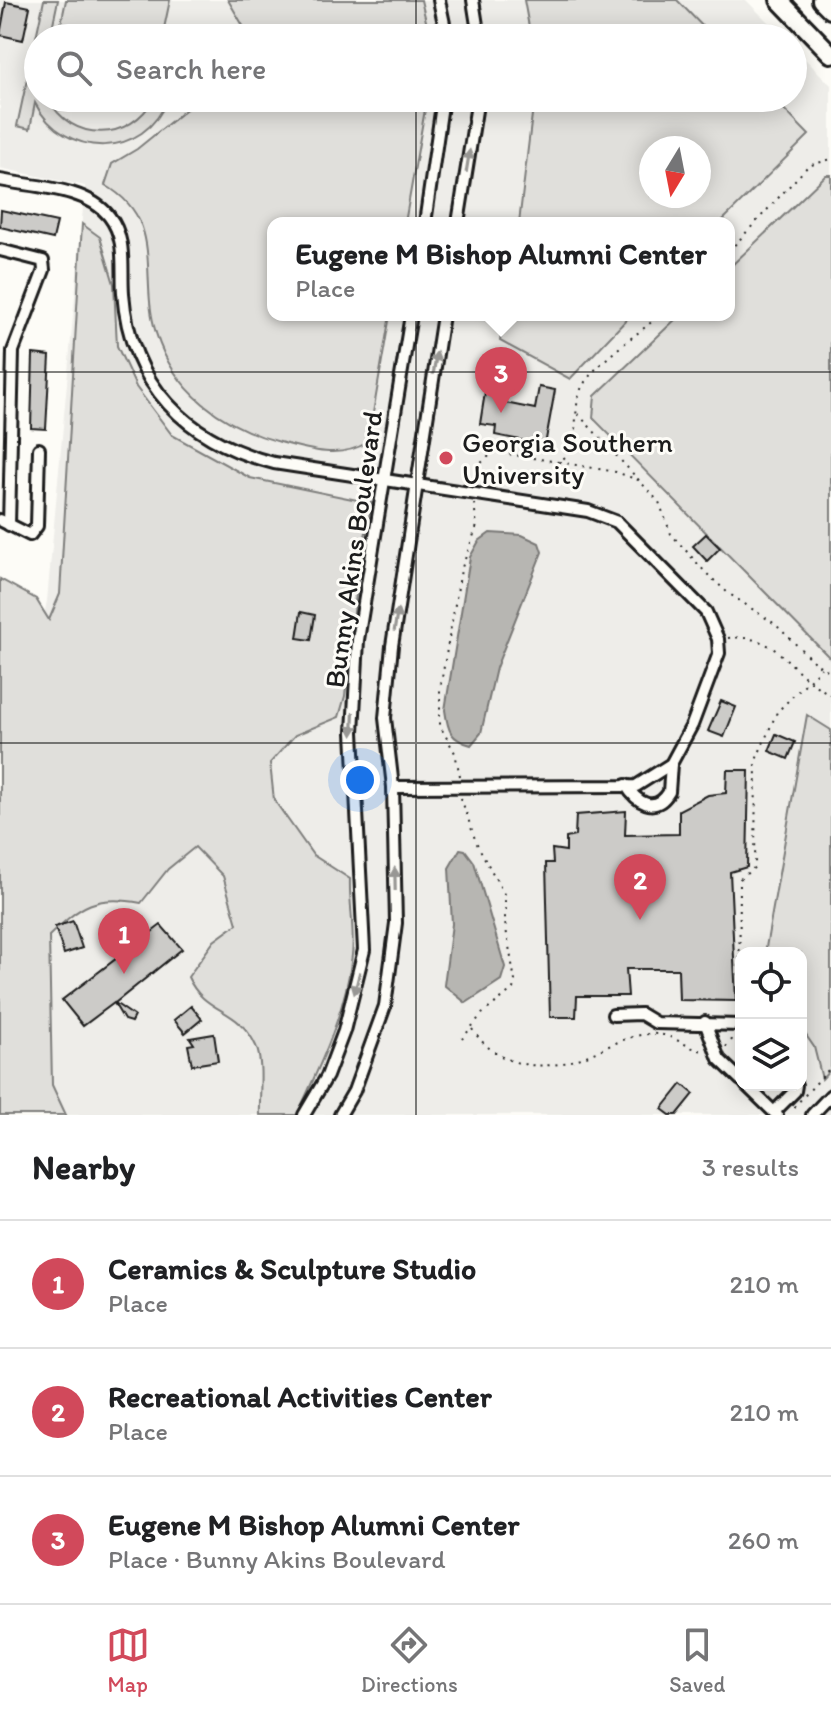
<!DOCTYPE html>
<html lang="en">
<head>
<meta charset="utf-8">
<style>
	body { margin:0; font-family:Itim,sans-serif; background:#f2f2f2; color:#202124 }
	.controls { position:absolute; right:24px; bottom:24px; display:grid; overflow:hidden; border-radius:16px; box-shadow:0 4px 20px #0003 }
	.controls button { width:72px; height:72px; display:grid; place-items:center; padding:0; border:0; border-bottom:2px solid #e0e0e0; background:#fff; color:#202124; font:40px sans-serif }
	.compass { position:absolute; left:639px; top:136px; width:72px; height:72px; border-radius:50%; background:#fff; box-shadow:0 4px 20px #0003; rotate:190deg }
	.you { position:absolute; left:360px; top:780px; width:28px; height:28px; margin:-20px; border:6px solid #fff; border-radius:50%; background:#1a73e8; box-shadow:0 0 0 12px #1a73e833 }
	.badge { display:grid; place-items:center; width:52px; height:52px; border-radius:50%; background:#d1495b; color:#fff; font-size:26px; font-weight:700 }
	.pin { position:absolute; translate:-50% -66px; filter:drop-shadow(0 2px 4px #0008) }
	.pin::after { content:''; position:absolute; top:42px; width:28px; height:24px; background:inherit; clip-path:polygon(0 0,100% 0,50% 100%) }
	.popup { position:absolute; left:267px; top:217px; width:468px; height:104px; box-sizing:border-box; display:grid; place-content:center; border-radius:16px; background:#fff; filter:drop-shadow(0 2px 6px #0005); font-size:26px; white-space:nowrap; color:#757577 }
	.popup b { font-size:30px; color:#202124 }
	.popup::after { content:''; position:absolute; left:50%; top:100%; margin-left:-16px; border:16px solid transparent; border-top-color:#fff }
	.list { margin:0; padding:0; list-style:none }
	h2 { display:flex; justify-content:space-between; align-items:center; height:104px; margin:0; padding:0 32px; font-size:34px }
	h2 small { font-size:26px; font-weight:400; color:#757577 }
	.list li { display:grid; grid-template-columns:52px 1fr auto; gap:24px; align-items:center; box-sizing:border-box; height:128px; padding:0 32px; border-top:2px solid #e0e0e0 }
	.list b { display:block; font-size:30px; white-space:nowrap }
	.list p { margin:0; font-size:26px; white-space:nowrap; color:#757577 }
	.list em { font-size:26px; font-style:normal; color:#757577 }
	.icon { flex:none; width:44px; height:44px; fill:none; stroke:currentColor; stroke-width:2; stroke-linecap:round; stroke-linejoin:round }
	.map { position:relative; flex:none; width:831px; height:1115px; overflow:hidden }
	.search { position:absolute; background:#fff; box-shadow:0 4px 20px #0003; left:24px; right:24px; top:24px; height:88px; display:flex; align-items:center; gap:20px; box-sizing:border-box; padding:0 28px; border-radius:44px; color:#757577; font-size:30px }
	.sheet { height:488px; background:#fff }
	nav { display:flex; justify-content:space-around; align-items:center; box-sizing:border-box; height:112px; border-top:2px solid #e0e0e0; background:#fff; font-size:22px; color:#757577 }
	nav a { display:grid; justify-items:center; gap:4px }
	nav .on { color:#d1495b }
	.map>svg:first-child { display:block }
	.built { fill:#eeede9; fill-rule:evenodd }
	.green { fill:#e0dfdb; stroke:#7e7e7c; stroke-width:2; fill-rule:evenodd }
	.water { fill:#b7b6b2; stroke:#797876; stroke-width:2 }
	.building { fill:#cccbc8; stroke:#1c1c1c; stroke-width:2 }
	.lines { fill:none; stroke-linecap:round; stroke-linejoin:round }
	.minor-casing { stroke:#1c1c1c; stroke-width:16 }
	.highway-casing { stroke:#1c1c1c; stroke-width:22 }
	.path { stroke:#1c1c1c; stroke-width:2; stroke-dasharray:2 6; stroke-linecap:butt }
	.minor { stroke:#fdfcf7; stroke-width:10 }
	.highway { stroke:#fdfcf7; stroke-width:16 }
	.oneway { fill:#989794 }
	.grid { fill:none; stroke:#1c1c1c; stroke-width:2; stroke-opacity:0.55 }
	.poi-dot { fill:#d1495b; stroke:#fdfcf7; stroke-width:3 }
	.labels { text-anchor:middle; stroke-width:6; stroke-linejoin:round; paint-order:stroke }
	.poi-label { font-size:28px; fill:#1c1c1c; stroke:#fdfcf7; text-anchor:start }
	.street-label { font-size:28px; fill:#1c1c1c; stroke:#fdfcf7 }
</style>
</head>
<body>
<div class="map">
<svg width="831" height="1115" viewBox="0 0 831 1115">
	<rect width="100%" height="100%" fill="#fdfcf7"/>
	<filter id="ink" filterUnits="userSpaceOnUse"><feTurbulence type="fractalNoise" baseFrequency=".0125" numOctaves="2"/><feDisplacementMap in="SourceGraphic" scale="16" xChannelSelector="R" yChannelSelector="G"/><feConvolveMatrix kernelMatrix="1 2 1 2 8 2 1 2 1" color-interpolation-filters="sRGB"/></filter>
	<g filter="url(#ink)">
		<!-- built -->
		<path class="built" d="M0 0H746L784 38H38V98H793V47L831 85V1115H0V823L47 601 85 186 0 168ZM651 148H699V196H651ZM273 223H729V315H273ZM741 953H801V1085H741Z"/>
		<!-- green -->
		<g class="green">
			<path d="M44 0H58L50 38H38V98H48C71 144 131 142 154 98H168C145 160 64 160 35 103L30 129 17 126Z"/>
			<path d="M66 0H170L162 38H58Z"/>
			<path d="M228 0H421L430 38H242L245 29Z"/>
			<path d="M524 0H677L714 38H531Z"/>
			<path d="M200 98H427L405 223H273V315H390L368 442C339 460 311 450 280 442 223 427 174 392 156 333 138 276 167 221 105 185L112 164 137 149Z"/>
			<path d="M534 98H773L809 135 720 223H519ZM651 148H699V196H651Z"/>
			<path d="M826 175H831V659L593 418 595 396 680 315H729V268Z"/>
			<path d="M82 224 100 237 114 284 117 346 136 387 172 435 250 478 372 503 359 566 345 696 339 717 295 735 270 763 274 800 313 855 350 879C349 904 355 931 352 955 346 1011 321 1064 297 1115H260C259 1096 264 1064 256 1046 238 1006 205 1015 188 977L214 941 237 924 223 876 195 847 168 869 141 903C96 894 81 905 49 936L52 1085 66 1115H0V579L36 599 49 620 60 594Z"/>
			<path d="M504 315H631L570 379 500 341Z"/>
			<path d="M807 715 831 730V1069L822 1079 814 1047 801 1028V953H765Z"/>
		</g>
		<!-- water -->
		<g class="water">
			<path d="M490 533 522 535 539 543 542 552 496 668 481 733 471 745C450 739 448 731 445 710L470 557 479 541Z"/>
			<path d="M460 849 465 850 474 862 505 967 501 980 466 1003 444 985 452 924 449 868Z"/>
		</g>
		<!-- building -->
		<g class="building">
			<path d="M6 2 30 7 23 40 0 35Z"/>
			<path d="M1 210 57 222 53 239 0 227Z"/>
			<path d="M33 354 50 356 46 429 31 428Z"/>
			<path d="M486 386 502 389 500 402 535 409 539 387 555 390 545 445 495 435 496 426 480 424Z"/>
			<path d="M706 534 720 548 707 561 693 546Z"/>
			<path d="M301 612 315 615 311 640 297 638Z"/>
			<path d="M721 701 736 707 724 737 708 731Z"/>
			<path d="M776 734 795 742 788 759 769 751Z"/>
			<path d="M727 770H749L747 867 730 872 736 1001 679 1000 678 969H626L628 996H577L576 1017H550L546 863H553L552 849 566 851V838L575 836 576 815 626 811 625 835 679 834V810L708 795 726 793Z"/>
			<path d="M73 921 82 948 64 954 55 927Z"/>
			<path d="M129 922 144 938 161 925 182 949 115 1003 134 1016 131 1022 124 1020 114 1003 83 1026 62 1000 130 948 117 933Z"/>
			<path d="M191 1006 202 1019 185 1033 174 1020Z"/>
			<path d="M214 1034 218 1061 192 1065 188 1045 194 1044 190 1038Z"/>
			<path d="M682 1084 694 1094 677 1115H670L662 1109Z"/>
		</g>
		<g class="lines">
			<!-- minor casing -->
			<g class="minor-casing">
				<g id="minor">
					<path d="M439 0 447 38"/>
					<path d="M473 0 479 38"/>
					<path d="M0 180C34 187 86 187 109 216 127 239 121 266 123 293 130 385 187 441 274 463L588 511 617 522 706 612 718 639 719 653 692 725 671 764 636 786 393 787"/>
					<path d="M425 223 443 98"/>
					<path d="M458 223 478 98"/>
					<path d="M0 250 43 261 44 270 13 351 9 525"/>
					<path d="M0 520 30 535 37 526 39 449"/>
					<path d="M626 785C636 802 655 815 669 792L671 764"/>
					<path d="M613 1015 641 1014 656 1023 741 1025"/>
					<path d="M705 1022 719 1059 741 1080"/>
					<path d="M746 1085 777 1115"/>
					<path d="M774 1112 795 1091 796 1085"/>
					<path d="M304 1115 327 1076 344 1031 364 950 353 732 358 640 411 315"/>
					<path d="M340 1115 354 1091 385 1006 396 923 393 787 385 718 392 646 443 315"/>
					<path d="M812 1115 831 1095"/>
				</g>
			</g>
			<!-- highway casing -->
			<g class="highway-casing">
				<g id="highway">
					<path d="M779 0 831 54"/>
					<path d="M821 0 831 10"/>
				</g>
			</g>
			<!-- path -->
			<g class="path">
				<path d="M729 251 808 166 831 159"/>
				<path d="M578 414 659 502 671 534 706 573 728 593 775 624 815 663 831 672"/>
				<path d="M559 462 616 472 638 480"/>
				<path d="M476 486 481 463 494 452 559 462C584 445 570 411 582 387 595 363 638 334 660 315"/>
				<path d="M728 638C783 633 789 676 831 694"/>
				<path d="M460 776 455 753 440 726V689L461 570 477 526 474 504"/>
				<path d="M461 798 476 842 505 896V923L515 981 513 989 482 1014 462 1039"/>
				<path d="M739 1015 740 879 755 867 756 760 777 712 821 668"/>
				<path d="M472 1029C498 1067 539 1073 581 1058 606 1049 630 1032 657 1034 674 1035 688 1049 704 1051"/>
				<path d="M726 1047 734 1037"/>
				<path d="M794 1107 831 1067"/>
			</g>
			<!-- minor -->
			<use href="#minor" class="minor"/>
			<!-- highway -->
			<use href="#highway" class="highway"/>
		</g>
		<!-- one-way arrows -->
		<defs><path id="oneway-solid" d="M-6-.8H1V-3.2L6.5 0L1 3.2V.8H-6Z" transform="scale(2)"/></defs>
		<g class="oneway">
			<use href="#oneway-solid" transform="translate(468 161) rotate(-81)"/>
			<use href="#oneway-solid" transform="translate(435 363) rotate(-81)"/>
			<use href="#oneway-solid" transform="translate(396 620) rotate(-81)"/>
			<use href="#oneway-solid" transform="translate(353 724) rotate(92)"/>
			<use href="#oneway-solid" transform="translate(395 879) rotate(-91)"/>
			<use href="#oneway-solid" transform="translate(357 983) rotate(104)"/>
		</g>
	</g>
	<!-- grid -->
	<path class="grid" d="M416 0V38M416 98V1115M0 372H831M0 743H831"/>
	<!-- markers -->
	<circle class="poi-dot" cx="446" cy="458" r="8"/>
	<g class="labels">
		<!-- poi labels -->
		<g class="poi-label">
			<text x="462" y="452">Georgia Southern<tspan x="462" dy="32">University</tspan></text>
		</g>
		<!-- street labels -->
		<g class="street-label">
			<text transform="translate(353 549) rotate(-82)" y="10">Bunny Akins Boulevard</text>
		</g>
	</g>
</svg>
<div class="controls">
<button><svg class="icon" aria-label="locate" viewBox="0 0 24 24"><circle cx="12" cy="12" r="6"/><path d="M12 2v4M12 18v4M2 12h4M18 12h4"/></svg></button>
<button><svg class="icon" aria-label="layers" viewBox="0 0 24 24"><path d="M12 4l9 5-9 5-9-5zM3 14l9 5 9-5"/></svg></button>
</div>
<svg class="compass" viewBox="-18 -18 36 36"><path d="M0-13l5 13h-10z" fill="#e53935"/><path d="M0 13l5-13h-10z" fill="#757577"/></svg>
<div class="you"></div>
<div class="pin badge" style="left:124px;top:974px">1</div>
<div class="pin badge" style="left:640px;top:920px">2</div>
<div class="pin badge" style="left:501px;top:413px">3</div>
<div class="popup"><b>Eugene M Bishop Alumni Center</b>Place</div>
<div class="search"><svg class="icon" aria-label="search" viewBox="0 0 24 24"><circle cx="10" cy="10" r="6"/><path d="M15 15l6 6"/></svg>Search here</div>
</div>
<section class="sheet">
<h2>Nearby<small>3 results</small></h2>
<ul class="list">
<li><span class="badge">1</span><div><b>Ceramics &amp; Sculpture Studio</b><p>Place</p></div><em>210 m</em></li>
<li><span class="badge">2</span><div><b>Recreational Activities Center</b><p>Place</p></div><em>210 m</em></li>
<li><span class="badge">3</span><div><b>Eugene M Bishop Alumni Center</b><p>Place · Bunny Akins Boulevard</p></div><em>260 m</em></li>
</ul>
</section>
<nav>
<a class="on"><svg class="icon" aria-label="map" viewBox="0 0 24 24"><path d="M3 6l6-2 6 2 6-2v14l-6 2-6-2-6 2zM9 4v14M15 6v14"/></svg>Map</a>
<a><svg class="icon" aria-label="directions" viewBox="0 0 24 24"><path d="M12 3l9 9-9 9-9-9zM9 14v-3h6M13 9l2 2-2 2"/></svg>Directions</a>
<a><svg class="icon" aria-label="saved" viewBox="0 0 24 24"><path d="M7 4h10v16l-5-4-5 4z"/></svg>Saved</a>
</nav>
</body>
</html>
